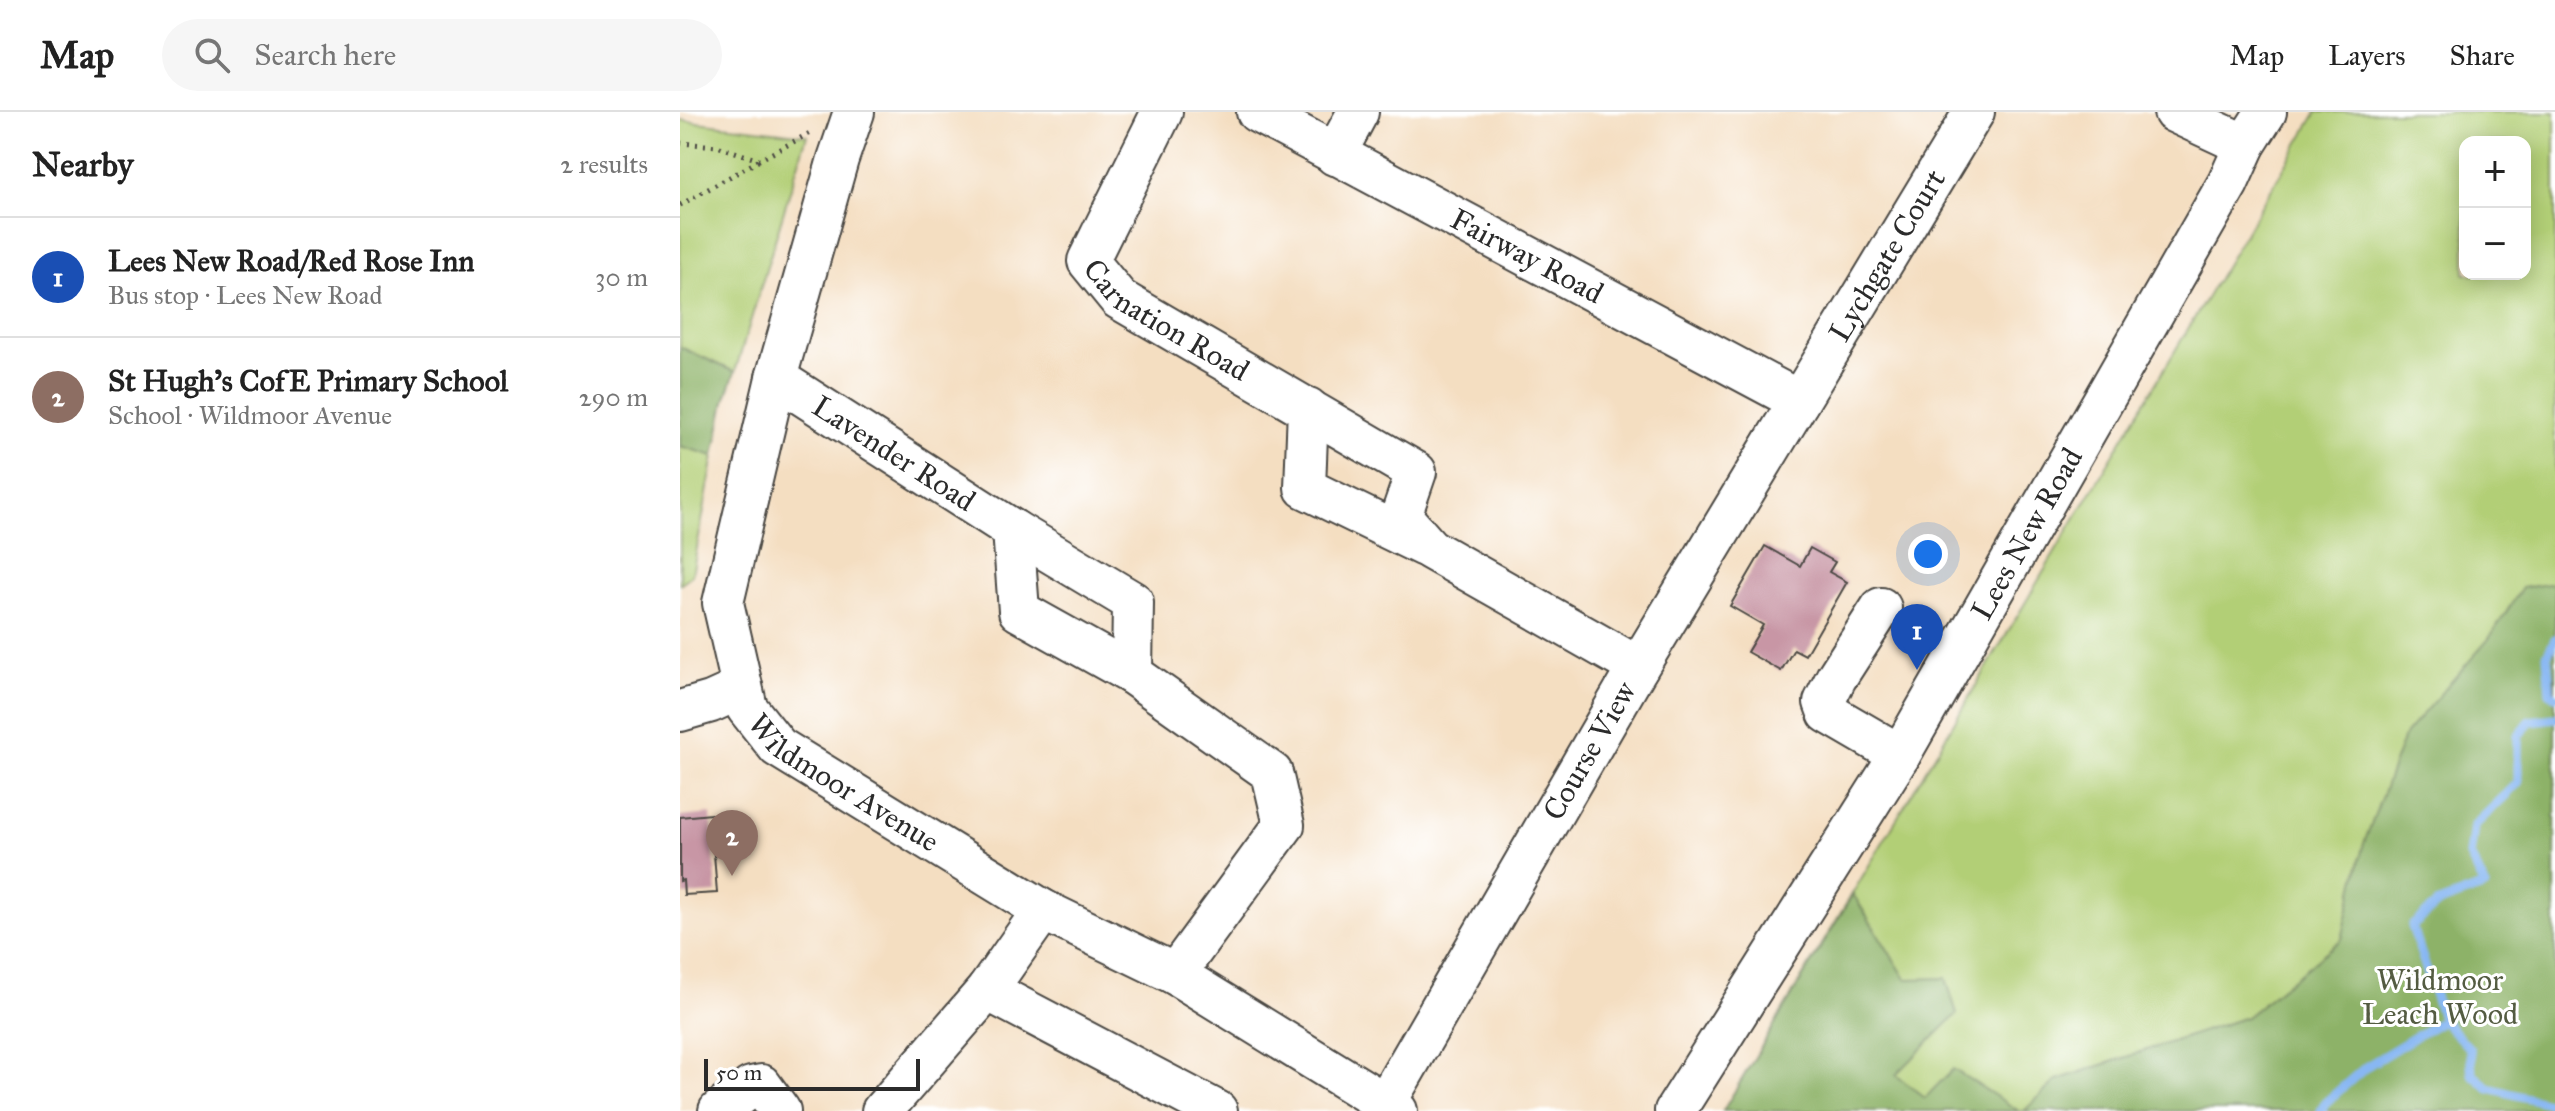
<!DOCTYPE html>
<html lang="en">
<head>
<meta charset="utf-8">
<style>
	body { margin:0; font-family:"IM FELL Great Primer",serif; background:#f6f6f6; color:#222 }
	.controls { position:absolute; right:24px; top:24px; display:grid; overflow:hidden; border-radius:16px; box-shadow:0 4px 20px #0003 }
	.controls button { width:72px; height:72px; display:grid; place-items:center; padding:0; border:0; border-bottom:2px solid #e0e0e0; background:#fff; color:#222; font:40px sans-serif }
	.scale { position:absolute; left:24px; bottom:20px; width:216px; box-sizing:border-box; padding-left:8px; border:4px solid #2b2b2b; border-top:0; font-size:22px; line-height:28px; white-space:nowrap; color:#2b2b2b; -webkit-text-stroke:6px #fff; paint-order:stroke }
	.you { position:absolute; left:1248px; top:442px; width:28px; height:28px; margin:-20px; border:6px solid #fff; border-radius:50%; background:#1a73e8; box-shadow:0 0 0 12px #1a73e833 }
	.badge { display:grid; place-items:center; width:52px; height:52px; border-radius:50%; background:#1a73e8; color:#fff; font-size:26px; font-weight:700 }
	.pin { position:absolute; translate:-50% -66px; filter:drop-shadow(0 2px 4px #0008) }
	.pin::after { content:''; position:absolute; top:42px; width:28px; height:24px; background:inherit; clip-path:polygon(0 0,100% 0,50% 100%) }
	.list { margin:0; padding:0; list-style:none }
	h2 { display:flex; justify-content:space-between; align-items:center; height:104px; margin:0; padding:0 32px; font-size:34px }
	h2 small { font-size:26px; font-weight:400; color:#767676 }
	.list li { display:grid; grid-template-columns:52px 1fr auto; gap:24px; align-items:center; box-sizing:border-box; height:120px; padding:0 32px; border-top:2px solid #e0e0e0 }
	.list b { display:block; font-size:30px; white-space:nowrap }
	.list p { margin:0; font-size:26px; white-space:nowrap; color:#767676 }
	.list em { font-size:26px; font-style:normal; color:#767676 }
	.icon { flex:none; width:44px; height:44px; fill:none; stroke:currentColor; stroke-width:2; stroke-linecap:round; stroke-linejoin:round }
	.map { position:relative; flex:none; width:1875px; height:999px; overflow:hidden }
	header { display:flex; align-items:center; gap:48px; box-sizing:border-box; height:112px; padding:0 40px; background:#fff; border-bottom:2px solid #e0e0e0 }
	header strong { font-size:38px }
	nav { display:flex; gap:44px; margin-inline-start:auto; font-size:28px }
	.search { width:560px; height:72px; background:#f6f6f6; display:flex; align-items:center; gap:20px; box-sizing:border-box; padding:0 28px; border-radius:44px; color:#767676; font-size:30px }
	main { display:flex }
	aside { flex:1; background:#fff }
	.map>svg:first-child { display:block }
	.green { fill:#b2cf76; stroke:#6e7d50; stroke-width:2; fill-rule:evenodd }
	.forest { fill:#8db267; stroke:#5c6e49; stroke-width:2 }
	.lines { fill:none; stroke-linecap:round; stroke-linejoin:round }
	.stream { stroke:#88b7f3; stroke-width:9 }
	.building { fill:#c896a5 }
	.minor-casing { stroke:#494642; stroke-width:44 }
	.path { stroke:#494642; stroke-width:5; stroke-dasharray:2 6; stroke-linecap:butt }
	.minor { stroke:#fff; stroke-width:40 }
	.labels { text-anchor:middle; stroke-width:6; stroke-linejoin:round; paint-order:stroke }
	.street-label { font-size:30px; fill:#2b2b2b; stroke:#fff }
	.park-label { font-size:30px; fill:#545c42; stroke:#fff }
</style>
</head>
<body>
<header>
<strong>Map</strong>
<div class="search"><svg class="icon" aria-label="search" viewBox="0 0 24 24"><circle cx="10" cy="10" r="6"/><path d="M15 15l6 6"/></svg>Search here</div>
<nav><a>Map</a><a>Layers</a><a>Share</a></nav>
</header>
<main>
<aside>
<h2>Nearby<small>2 results</small></h2>
<ul class="list">
<li><span class="badge" style="background:#1a4fb4">1</span><div><b>Lees New Road/Red Rose Inn</b><p>Bus stop · Lees New Road</p></div><em>30 m</em></li>
<li><span class="badge" style="background:#8d6e63">2</span><div><b>St Hugh's CofE Primary School</b><p>School · Wildmoor Avenue</p></div><em>290 m</em></li>
</ul>
</aside>
<div class="map">
<svg width="1875" height="999" viewBox="0 0 1875 999">
	<rect width="100%" height="100%" fill="#fff"/>
	<filter id="ink" filterUnits="userSpaceOnUse"><feTurbulence type="fractalNoise" baseFrequency=".0125" numOctaves="2"/><feDisplacementMap in="SourceGraphic" scale="16" xChannelSelector="R" yChannelSelector="G"/><feConvolveMatrix kernelMatrix="1 2 1 2 8 2 1 2 1" color-interpolation-filters="sRGB"/></filter>
	<filter id="wash" filterUnits="userSpaceOnUse"><feTurbulence type="fractalNoise" baseFrequency=".006" numOctaves="4" result="noise"/><feDisplacementMap in="SourceGraphic" scale="32" xChannelSelector="R" yChannelSelector="G"/><feGaussianBlur stdDeviation="1.8" result="paint"/><feColorMatrix in="noise" values="0 0 0 0 0 0 0 0 0 0 0 0 0 0 0 0 0 1.4 0 .05"/><feComposite in="paint" operator="in"/></filter>
	<g filter="url(#wash)">
		<rect width="100%" height="100%" fill="#f4dec1"/>
		<!-- green -->
		<g class="green">
			<path d="M1637 0H1875V999H1043ZM1785 30H1845V162H1785Z"/>
			<path d="M0 8 127 23 55 260 0 235Z"/>
			<path d="M0 334 34 344 12 463 0 472Z"/>
		</g>
		<!-- forest -->
		<g class="forest">
			<path d="M0 235 55 260 45 289 34 344 0 334Z"/>
			<path d="M1875 471V999H1344L1377 968 1566 905 1662 827 1683 734 1725 622 1808 528 1842 476Z"/>
			<path d="M1173 782 1226 867 1266 866 1277 902 1216 963 1245 986 1273 957 1339 999H1043Z"/>
		</g>
		<g class="lines">
			<!-- stream -->
			<g class="stream">
				<path d="M1875 527 1867 543 1870 581 1875 584"/>
				<path d="M1875 606 1850 609 1838 624V671L1794 714 1790 744 1805 774 1759 791 1732 814 1763 908 1790 937 1792 962 1809 976 1875 993"/>
				<path d="M1641 999 1645 991 1687 954 1763 908"/>
			</g>
		</g>
		<g id="blocks">
			<!-- building -->
			<g class="building">
				<path d="M1085 434 1120 454 1130 436 1155 450 1149 460 1167 470 1125 543 1114 537 1101 559 1067 540 1083 513 1050 494Z"/>
				<path d="M31 702 37 781 4 783 3 768 0 769V705Z"/>
			</g>
		</g>
	</g>
	<g filter="url(#ink)">
		<use href="#blocks" fill-opacity="0" stroke="#494642" stroke-width="2"/>
		<g class="lines">
			<!-- minor casing -->
			<g class="minor-casing">
				<g id="minor">
					<path id="s1" d="M174 0 158 47 96 266 43 491 67 596 98 635 363 798 495 862 717 999"/>
					<path id="s2" d="M482 0 408 149 439 187 736 360 721 404 750 437 958 555"/>
					<path id="s3" d="M577 0 1119 289"/>
					<path d="M1494 0 1565 33"/>
					<path d="M655 43 678 0"/>
					<path id="s4" d="M96 266 333 418 453 490 452 562 592 661 604 713 495 862"/>
					<path d="M628 296 625 376 744 434"/>
					<path d="M333 418 339 499 452 562"/>
					<path d="M1201 496 1156 566 1144 590 1148 601 1220 643"/>
					<path d="M0 599 31 590 62 576"/>
					<path d="M307 878 537 999"/>
					<path id="s5" d="M705 992 958 555 1294 0"/>
					<path d="M39 999 71 975 81 973 100 999"/>
					<path d="M202 999 307 878 363 798"/>
					<path id="s6" d="M995 999 1220 643 1548 71 1565 33 1586 0"/>
				</g>
			</g>
			<!-- path -->
			<g class="path">
				<path d="M0 31 37 34 79 48 130 21"/>
				<path d="M0 93 78 49"/>
			</g>
			<!-- minor -->
			<use href="#minor" class="minor"/>
		</g>
	</g>
	<g class="labels">
		<!-- street labels -->
		<g class="street-label">
			<text dy="10" stroke="none"><textPath href="#s5" startOffset="986">Lychgate Court</textPath></text>
			<text dy="10" stroke="none"><textPath href="#s3" startOffset="306">Fairway Road</textPath></text>
			<text dy="10" stroke="none"><textPath href="#s2" startOffset="266">Carnation Road</textPath></text>
			<text dy="10" stroke="none"><textPath href="#s4" startOffset="140">Lavender Road</textPath></text>
			<text dy="10" stroke="none"><textPath href="#s6" startOffset="676">Lees New Road</textPath></text>
			<text dy="10" stroke="none"><textPath href="#s5" startOffset="408">Course View</textPath></text>
			<text dy="10" stroke="none"><textPath href="#s1" startOffset="740">Wildmoor Avenue</textPath></text>
		</g>
		<!-- park labels -->
		<g class="park-label">
			<text x="1760" y="878">Wildmoor<tspan x="1760" dy="34">Leach Wood</tspan></text>
		</g>
	</g>
</svg>
<div class="controls">
<button>+</button>
<button>−</button>
</div>
<div class="scale">50 m</div>
<div class="you"></div>
<div class="pin badge" style="left:1237px;top:558px;background:#1a4fb4">1</div>
<div class="pin badge" style="left:52px;top:764px;background:#8d6e63">2</div>
</div>
</main>
</body>
</html>
